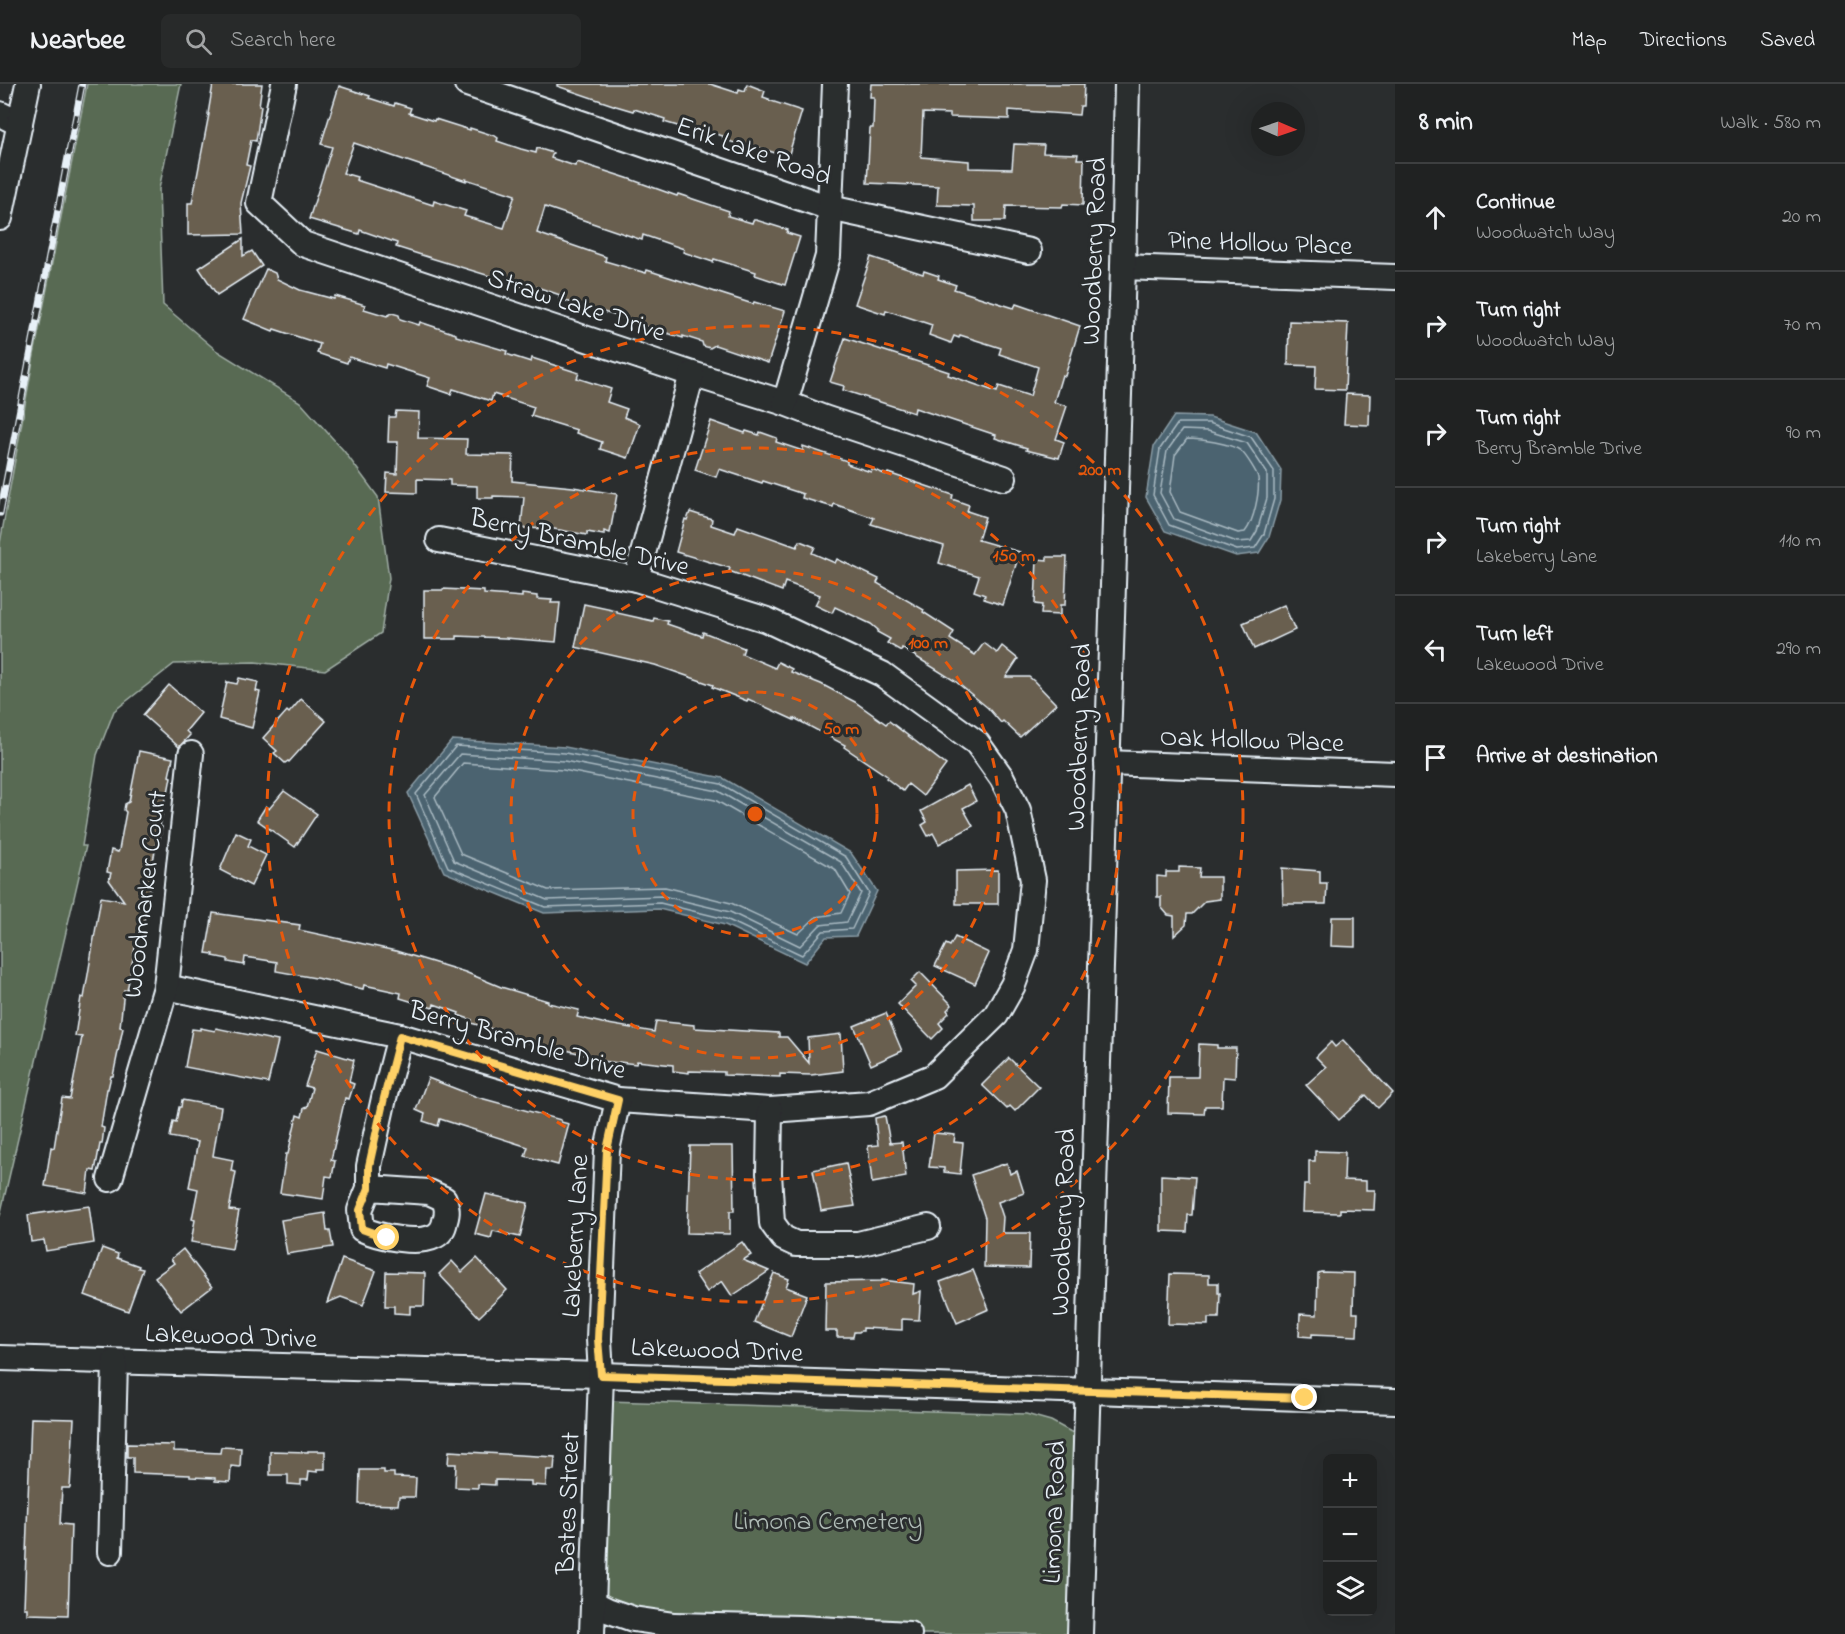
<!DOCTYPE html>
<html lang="en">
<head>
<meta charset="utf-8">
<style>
	body { margin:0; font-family:"Indie Flower",sans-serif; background:#282a2a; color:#f1f3f6 }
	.controls { position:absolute; right:18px; bottom:18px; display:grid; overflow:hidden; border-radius:9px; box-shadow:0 6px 24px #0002 }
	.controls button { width:54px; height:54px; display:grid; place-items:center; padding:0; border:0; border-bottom:2px solid #3d3f40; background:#202222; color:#f1f3f6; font:30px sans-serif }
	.compass { position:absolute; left:1251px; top:18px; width:54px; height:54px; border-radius:50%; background:#202222; box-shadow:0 6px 24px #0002; rotate:92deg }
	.stop { position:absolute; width:18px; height:18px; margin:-14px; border:4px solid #ffd166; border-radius:50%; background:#fff }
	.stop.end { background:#ffd166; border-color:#fff; box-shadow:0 2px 6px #0008 }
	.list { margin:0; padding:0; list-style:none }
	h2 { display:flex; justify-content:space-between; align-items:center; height:78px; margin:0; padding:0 24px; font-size:26px }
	h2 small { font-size:20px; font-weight:400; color:#a2a4a5 }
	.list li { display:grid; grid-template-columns:39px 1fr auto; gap:18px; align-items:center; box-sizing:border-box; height:108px; padding:0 24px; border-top:2px solid #3d3f40 }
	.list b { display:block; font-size:22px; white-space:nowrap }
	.list p { margin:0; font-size:20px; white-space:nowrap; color:#a2a4a5 }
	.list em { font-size:20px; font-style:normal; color:#a2a4a5 }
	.icon { flex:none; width:33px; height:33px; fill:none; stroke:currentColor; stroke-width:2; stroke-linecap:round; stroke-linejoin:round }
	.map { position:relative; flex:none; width:1395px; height:1550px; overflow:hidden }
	header { display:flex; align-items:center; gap:36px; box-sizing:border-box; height:84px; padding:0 30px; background:#202222; border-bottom:2px solid #3d3f40 }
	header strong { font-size:28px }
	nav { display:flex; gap:33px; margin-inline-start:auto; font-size:21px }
	.search { width:420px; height:54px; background:#282a2a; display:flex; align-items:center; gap:15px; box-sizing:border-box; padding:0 21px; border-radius:9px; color:#a2a4a5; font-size:22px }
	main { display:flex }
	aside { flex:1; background:#202222 }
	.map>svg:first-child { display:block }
	.green { fill:#596a53; stroke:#a0aea6; stroke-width:1.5 }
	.water { fill:#4b6470; stroke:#8a9ca6; stroke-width:1.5 }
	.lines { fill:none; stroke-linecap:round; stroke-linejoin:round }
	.shore { stroke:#a9b9c2; stroke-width:1.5 }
	.building { fill:#695e50; stroke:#e8f1f8; stroke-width:1.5; fill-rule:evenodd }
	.minor-casing { stroke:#e8f1f8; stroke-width:28 }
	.minor { stroke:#2a2d2e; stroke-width:24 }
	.rail-casing { stroke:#e8f1f8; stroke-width:7 }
	.rail { stroke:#2a2d2e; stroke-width:4.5; stroke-dasharray:14; stroke-linecap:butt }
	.route { stroke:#ffd166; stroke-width:8 }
	.ring { fill:none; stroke:#e8590c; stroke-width:3; stroke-dasharray:10 8 }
	.labels { text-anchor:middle; stroke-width:6; stroke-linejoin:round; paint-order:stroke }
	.street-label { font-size:27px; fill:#e8f1f8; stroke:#2a2d2e }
	.park-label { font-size:27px; fill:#afbbb6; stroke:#2a2d2e }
	.centre { fill:#e8590c; stroke:#2a2d2e; stroke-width:3 }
	.ring-label { font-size:18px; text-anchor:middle; font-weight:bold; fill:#e8590c; stroke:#2a2d2e; stroke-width:6; stroke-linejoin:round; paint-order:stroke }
</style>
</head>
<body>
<header>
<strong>Nearbee</strong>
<div class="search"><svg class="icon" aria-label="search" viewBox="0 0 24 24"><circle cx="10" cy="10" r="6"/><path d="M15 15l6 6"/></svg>Search here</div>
<nav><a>Map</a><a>Directions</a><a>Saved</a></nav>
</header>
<main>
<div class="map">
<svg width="1395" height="1550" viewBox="0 0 1395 1550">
	<rect width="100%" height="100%" fill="#2a2d2e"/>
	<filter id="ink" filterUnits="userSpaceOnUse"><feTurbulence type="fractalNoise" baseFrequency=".0167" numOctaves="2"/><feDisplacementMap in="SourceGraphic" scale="12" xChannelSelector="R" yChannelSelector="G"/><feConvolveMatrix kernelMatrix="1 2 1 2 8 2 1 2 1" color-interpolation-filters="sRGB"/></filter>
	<g filter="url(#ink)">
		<!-- green -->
		<g class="green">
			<path d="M87 0H181L159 105 163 221 217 267 300 318 344 367 378 413 389 494 381 549 325 586 255 578 174 580 114 627 97 671 82 762H86L0 1132V459L34 271Z"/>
			<path d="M607 1317 1026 1330 1051 1337 1073 1349 1071 1550H830L600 1541Z"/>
		</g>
		<!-- water -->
		<g class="water">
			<path d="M1174 332 1210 333 1256 348 1281 386 1280 416 1269 453 1259 469 1236 472 1165 447 1146 413 1154 362Z"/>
			<path d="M452 656 565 663 723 694 851 769 877 807 856 852 826 853 805 879 725 841 659 825 544 829 444 788 408 709Z"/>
		</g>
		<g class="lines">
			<!-- shore -->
			<g class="shore">
				<path d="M1178 339H1209L1251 353 1274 387V415L1264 450 1255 464 1237 466 1169 441 1153 411 1160 365Z"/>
				<path d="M1182 346 1208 347 1247 359 1267 389V414L1257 447 1251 457 1237 458 1174 435 1160 409 1167 367Z"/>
				<path d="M1187 355C1199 355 1231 359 1241 367 1245 370 1258 390 1258 394 1260 408 1254 437 1245 448L1238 449 1180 428 1170 408 1175 371Z"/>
				<path d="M456 662 565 669 721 700 846 773 869 809 852 845 823 847 802 871 726 835 660 819 545 823 448 783 416 710Z"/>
				<path d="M460 670 564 677 718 707 841 778 861 809 847 838 820 841 800 862 730 828 663 812 547 816 454 777 425 711Z"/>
				<path d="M463 679 563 686 715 716 835 785 850 810 841 829 816 833 798 850 731 819 665 803 548 806 461 770 435 713Z"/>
			</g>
		</g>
		<!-- building -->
		<g class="building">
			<path d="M213 0H262L259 22H261L256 57 251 56 246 81 250 82 241 119 243 150 188 151V119H192L209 30H208Z"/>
			<path d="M557 0H710L738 9 739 5 745 7 747 0 765 7 763 13 769 15 768 16 802 27 788 73 753 62 752 65 723 55V52L699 45 698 48 664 38 665 35 656 32 634 25 633 27 616 22 557 2Z"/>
			<path d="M871 0H1084L1083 22H1080L1079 31 1009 26V35L950 33V30L923 29 921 73 969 77V84L1012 85 1014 60 1044 61 1043 69 1078 70 1077 75H1084L1083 121 1063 120 1062 123 1006 122 1005 137H974V122L937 121 938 102 867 99 870 44H873L874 13H870Z"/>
			<path d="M339 2 370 12 369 14 394 22 395 19 411 24 409 29 434 37 435 35 470 46V44L495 52 498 54 497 57 521 65 536 69 537 64 553 69 551 74 575 82 577 78 627 94 677 112 678 110 729 127 728 132 752 139 753 136H756L788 146 787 149 800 153 785 201 755 191 756 188 714 175 713 178 683 168 684 165 643 151 642 156 545 123 537 149 606 173 605 177 646 189 647 186 753 220 754 218 785 227 768 279 715 261 710 264 703 262 702 258 683 252V254L644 242V240L559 215 560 211 537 203 536 207 533 206V207L503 197V196L431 174 396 163 397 159 360 146 359 150 309 135 332 63 321 60ZM354 59 466 97V95L515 111 504 144 464 132 466 127 434 117 433 121 356 96 357 93 343 89Z"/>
			<path d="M243 155V172L252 167 262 182 217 211 199 184Z"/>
			<path d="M871 173 923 190 924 187 939 192 938 195 956 201 954 205 1014 224 1016 220 1080 242 1065 292 1062 291 1054 318 1067 322 1056 355 1064 358 1059 374 1026 366 1027 364 995 354 996 351 915 324 914 329 843 306 844 302 830 298 845 254 949 288 948 291 997 308 999 302 1030 312 1038 283 999 270 1001 264 960 251 959 254 954 252 951 259 929 251 932 241 886 226 885 230 855 220Z"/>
			<path d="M266 185 275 189 277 195 300 206 334 215 335 212 349 216 365 221 364 225 387 232 392 229 399 231 400 235 419 241 420 238 456 250V252L507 267 506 270 531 278 532 274 579 289 577 294 611 305 607 318 627 325 624 333 640 340 628 374 600 365 602 358 576 349 577 346 531 332 534 323 493 310 491 317 453 305 451 310 427 302 430 294 386 280 385 284 349 273 347 279 317 269 320 260 274 245 273 247 244 235Z"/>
			<path d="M1289 237 1348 239 1345 306 1315 305 1316 282 1288 281Z"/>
			<path d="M1346 310 1370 311 1369 341 1344 340Z"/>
			<path d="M396 327 419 328 418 354 467 355 466 370 513 371 512 397 573 403 617 410 610 449 604 447V451L587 448V451L554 445 521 444 524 413 493 412V414H477V402L450 401V396L417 395V409L386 408 387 389 397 390 398 358H388L389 333H395Z"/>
			<path d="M711 337 745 349 746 347 759 351 760 348 777 354 776 358 803 367V362L847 377V380L871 388 872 385 887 391 888 389 953 411 952 415 969 421 967 427 985 433 978 456 1020 468 1003 521 984 515 985 511 974 507 979 492 939 479 944 462 871 440 874 434 834 420 833 423 802 414 803 410 763 397 762 399 719 385 716 393 695 386Z"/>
			<path d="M690 428 712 435 711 441 735 449 738 442 797 463 800 457 815 463 812 469 835 479 837 475 879 495 877 499 924 526 923 528 954 548 950 555 975 571 984 559 997 569 1002 562 1018 575 1006 593H1029L1034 597 1056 620 1020 653 1003 637 1001 639 988 624 955 597 902 564 901 567 887 559 890 555 877 548 878 546 871 540 835 523 832 529 815 521 820 511 785 498 782 507 729 487 730 484 676 468 685 435 687 436Z"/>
			<path d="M1047 473H1067L1065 521H1060V531L1041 530 1042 521 1035 520 1037 475 1047 476Z"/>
			<path d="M443 505 484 507V510L522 513V510L537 512V515L552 516 551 519H560L556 558 505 554 457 552V555H424V506H443Z"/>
			<path d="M584 520 617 527V529L653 537 654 534 668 537 667 540 702 552 703 548 744 564 742 570 775 584 778 578 792 585 791 588 821 600 855 618 886 640 889 637 946 681 923 712 908 700 903 707 886 694 887 692 844 663 845 661 794 634V636L748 615 747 617 712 603 713 601 655 581 575 563Z"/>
			<path d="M1284 521 1295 546 1254 565 1243 539Z"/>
			<path d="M239 594 258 598 256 607 260 608 252 644 219 635 227 598 237 600Z"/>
			<path d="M169 601 201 629 186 647 190 651 179 663 143 631Z"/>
			<path d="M301 615 326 637 289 678 288 677 285 679 274 669 277 667 263 654 287 627 289 629Z"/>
			<path d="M139 667 173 674 169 692 171 693 168 709 166 708 160 742 162 743 159 758 157 757 150 792H152L144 838 140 837 127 907 124 906 120 943 123 944 113 992H111L108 1005H107L101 1043 104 1044 102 1060H100L95 1087 90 1086 87 1109 45 1102 51 1063 54 1064 62 1014 70 1015 82 953 75 952 81 913 84 914 101 813 124 817 109 796 111 789 107 788 111 766 118 768 119 766 126 728 124 726 125 720 129 718Z"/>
			<path d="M968 701 976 717 963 724 973 742 939 760 933 749 928 752 922 741 927 738 921 727Z"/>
			<path d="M284 707 317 730 295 763 257 736 266 722 269 725Z"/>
			<path d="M236 748 251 755 248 762 266 771 251 802 220 786Z"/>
			<path d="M1179 783 1200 784 1199 793H1220V815L1205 817 1192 830H1187L1186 841 1174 852V832L1168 831 1161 823V813H1157V792L1166 793V788H1179Z"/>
			<path d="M1282 784 1320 787V799H1327L1326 820H1283Z"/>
			<path d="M998 786V820H956V787Z"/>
			<path d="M213 829 300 841 299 846 396 867 465 888 501 903 548 917V919L579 926 577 933 602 939 654 948 656 937 694 941V944L779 949V953H787L809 979 808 954 841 950 843 987 811 991 780 990V993L724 991V988L689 987V989L673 987V981L637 977 636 980 619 978 618 979 602 977V975L566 966 565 969 519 956 520 953 471 939 472 936 458 931 459 929 434 920 433 924 400 914 401 909 364 901 363 905 321 895 276 887 277 878 245 873 244 881 228 878V875L213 872 214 870 206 869Z"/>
			<path d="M1332 833H1355V863L1331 862Z"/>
			<path d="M955 853 989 869 975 900 935 882 946 860 950 862Z"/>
			<path d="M920 888 952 921 947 926 949 929 939 939 943 944 932 955 898 920 916 902 911 897Z"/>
			<path d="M886 929 902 967 871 981 854 942Z"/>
			<path d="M200 944 215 947 216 944 278 957 268 999 185 983 192 945 200 946Z"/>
			<path d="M1343 956 1393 1009 1378 1024 1366 1011 1339 1036 1306 1001 1326 983 1316 973 1331 958 1335 963Z"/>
			<path d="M1199 960 1217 961V964H1236L1235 994 1223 993 1222 1022H1205L1204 1030 1168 1029 1169 993H1198Z"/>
			<path d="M317 965 354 976 349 998 354 1000 349 1015 345 1014 331 1076 335 1077 332 1093 326 1092 323 1115 280 1109 286 1070H288L297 1031 302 1033 304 1024 307 1023 312 1004 305 1002Z"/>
			<path d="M1009 974 1039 1003 1015 1027 1010 1022 1007 1025 982 1001Z"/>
			<path d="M428 994 477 1013 561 1036V1038L569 1040 558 1081 525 1072 528 1063 440 1035 438 1042 423 1037 425 1030 416 1026Z"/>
			<path d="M182 1016 221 1023 213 1072 233 1076 231 1087 236 1088 229 1126 239 1127 232 1165 191 1158 195 1136 192 1135 198 1105 189 1103 198 1058 170 1053 173 1037 176 1038 179 1023H181Z"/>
			<path d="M885 1032 890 1059 902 1058 906 1093 872 1099 868 1062 878 1061 875 1034Z"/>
			<path d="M934 1049 955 1051 954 1058 963 1059 960 1090 944 1088V1084L929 1083Z"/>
			<path d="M690 1062H733L734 1127H730V1150L687 1149Z"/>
			<path d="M1315 1067 1345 1068 1344 1096 1366 1097V1106H1375L1374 1126 1340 1125V1129L1303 1128 1304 1101H1309V1077H1315Z"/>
			<path d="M846 1079 855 1122 821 1127 813 1086Z"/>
			<path d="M1007 1079 1010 1090 1017 1087 1024 1109 998 1118 1003 1133 1002 1149H1030L1029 1184 984 1183 985 1134 971 1091Z"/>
			<path d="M1161 1091 1195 1093 1192 1131H1188L1187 1148 1161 1147Z"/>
			<path d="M486 1110 528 1119 520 1153 493 1147 491 1154 475 1150Z"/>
			<path d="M89 1122 94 1159 46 1167 44 1156 31 1158 28 1131Z"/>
			<path d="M325 1129 327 1147H330L333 1163 287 1170 281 1136Z"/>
			<path d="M742 1158 751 1171 743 1176 769 1187 732 1212 722 1197 707 1208 695 1190Z"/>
			<path d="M102 1164 118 1170 117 1174 139 1182 138 1184 143 1185 128 1227 85 1211Z"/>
			<path d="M183 1165 212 1203 181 1227 155 1193 174 1179 171 1175Z"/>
			<path d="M477 1174 507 1206 479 1233 439 1190 452 1177 462 1188Z"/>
			<path d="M342 1175 376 1187 363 1221 341 1213 327 1219Z"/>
			<path d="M973 1186 989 1225 957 1239 940 1198Z"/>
			<path d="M386 1188 425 1189 424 1222H410V1230L394 1229V1222H385Z"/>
			<path d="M1321 1188 1354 1189 1353 1229H1358L1357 1252 1312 1250V1253L1299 1252 1300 1230 1317 1231 1318 1189Z"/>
			<path d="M774 1189 789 1195 786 1203 807 1211 791 1253 754 1238Z"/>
			<path d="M1170 1190 1209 1191V1199H1218V1209H1220L1219 1234H1208V1241L1168 1240Z"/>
			<path d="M882 1196 914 1200 913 1210 921 1207 919 1236 902 1235V1246L863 1244V1247H860L859 1248H854L853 1253H837V1247H825L826 1198 882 1197Z"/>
			<path d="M31 1334 74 1335 70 1404H62L60 1440 71 1441 68 1531 27 1530V1524H24Z"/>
			<path d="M127 1360 174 1361V1367L220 1369 221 1363 241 1364 240 1383 231 1382 230 1398 215 1397V1394L190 1393V1391L133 1389V1373H127Z"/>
			<path d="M270 1367 308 1368V1367H325V1385H317V1388L309 1387 308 1396H301V1401L288 1400V1391H270Z"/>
			<path d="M449 1367 555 1373 554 1386H547L546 1402 531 1401V1397L495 1396V1401L478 1400V1404L455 1403 456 1380H448Z"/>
			<path d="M360 1386H384V1389H394V1393L416 1394 415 1413H399L398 1421 359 1420Z"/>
		</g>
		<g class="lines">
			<!-- minor casing -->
			<g class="minor-casing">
				<g id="minor">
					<path d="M284 0 259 119 303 160 692 290 785 319 824 334 1004 394"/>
					<path d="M467 0 830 124 1029 167"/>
					<path d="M0 30 20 40"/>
					<path d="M0 134 28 0"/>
					<path d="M1123 183 1395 193"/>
					<path d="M785 319 828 172 835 0"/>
					<path d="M636 495 692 290"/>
					<path d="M1107 679 1395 690"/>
					<path d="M166 903 400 952 618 1016 770 1026 869 1019 934 992 996 931 1013 901 1026 866 1033 796 1018 726 1002 694 977 659 882 590 767 536 636 495 439 456"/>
					<path d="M770 1026 769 1089 772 1139 783 1154 796 1160H858L928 1143"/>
					<path d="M110 1095 166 903 191 670"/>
					<path d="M369 1104 429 1108 444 1115C447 1124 448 1128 445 1137 444 1143 441 1149 435 1152 418 1161 379 1153 362 1145L360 1126 369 1104V1082L384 1014 400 952"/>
					<path d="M0 1274 601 1291 1395 1317"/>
					<path d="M110 1468 115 1278"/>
					<path d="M593 1519 607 1526 633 1535 674 1541 800 1544 909 1550"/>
					<path d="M592 1550 601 1291 599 1255 607 1066 618 1016"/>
					<path d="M1080 1550 1123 183 1127 0"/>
				</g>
			</g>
			<!-- minor -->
			<use href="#minor" class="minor"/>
			<!-- rail casing -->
			<g class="rail-casing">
				<path id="rail" d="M0 429 82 0"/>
			</g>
			<!-- rail -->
			<use href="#rail" class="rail"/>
		</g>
	</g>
	<g class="lines" filter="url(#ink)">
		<!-- route -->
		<path class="route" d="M387 1154 362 1145 360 1126 369 1104V1082L384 1014 400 952 618 1016 607 1066 598 1255 601 1291 1305 1314"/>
	</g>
	<!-- distance rings -->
	<g class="ring">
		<circle cx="755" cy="730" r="122"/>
		<circle cx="755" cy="730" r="244"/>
		<circle cx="755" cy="730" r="366"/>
		<circle cx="755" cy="730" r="488"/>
	</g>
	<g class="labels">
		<!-- street labels -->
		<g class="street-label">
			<text transform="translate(754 66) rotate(19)" y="9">Erik Lake Road</text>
			<text transform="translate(1260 158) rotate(2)" y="9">Pine Hollow Place</text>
			<text transform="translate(1093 167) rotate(-88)" y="9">Woodberry Road</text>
			<text transform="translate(577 220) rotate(18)" y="9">Straw Lake Drive</text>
			<text transform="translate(580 457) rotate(13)" y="9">Berry Bramble Drive</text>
			<text transform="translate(1078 653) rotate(-88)" y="9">Woodberry Road</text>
			<text transform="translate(1252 655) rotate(2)" y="9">Oak Hollow Place</text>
			<text transform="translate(144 810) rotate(-83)" y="9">Woodmarker Court</text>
			<text transform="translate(518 955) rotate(16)" y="9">Berry Bramble Drive</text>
			<text transform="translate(1062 1138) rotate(-88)" y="9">Woodberry Road</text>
			<text transform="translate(574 1152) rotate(-87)" y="9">Lakeberry Lane</text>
			<text transform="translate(231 1251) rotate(2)" y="9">Lakewood Drive</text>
			<text transform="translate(717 1265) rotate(2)" y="9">Lakewood Drive</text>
			<text transform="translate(567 1419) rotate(-88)" y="9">Bates Street</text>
			<text transform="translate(1053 1428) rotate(-88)" y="9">Limona Road</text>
		</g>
		<!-- park labels -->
		<g class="park-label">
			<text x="828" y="1445">Limona Cemetery</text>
		</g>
	</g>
	<circle cx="755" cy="730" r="9" class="centre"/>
	<g class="ring-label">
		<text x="1100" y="391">200 m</text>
		<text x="1014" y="477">150 m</text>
		<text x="928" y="564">100 m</text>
		<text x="841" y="650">50 m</text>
	</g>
</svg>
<div class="controls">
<button>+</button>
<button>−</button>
<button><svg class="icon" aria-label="layers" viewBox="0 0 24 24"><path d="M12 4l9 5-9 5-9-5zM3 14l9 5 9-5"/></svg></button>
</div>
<svg class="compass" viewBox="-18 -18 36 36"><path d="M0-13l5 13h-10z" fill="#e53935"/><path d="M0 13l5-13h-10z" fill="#a2a4a5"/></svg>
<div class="stop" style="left:387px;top:1154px"></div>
<div class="stop end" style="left:1305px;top:1314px"></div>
</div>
<aside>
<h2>8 min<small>Walk · 580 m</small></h2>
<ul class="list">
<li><svg class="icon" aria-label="ahead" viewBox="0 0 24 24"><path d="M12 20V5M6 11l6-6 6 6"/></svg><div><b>Continue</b><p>Woodwatch Way</p></div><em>20 m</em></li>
<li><svg class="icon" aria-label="right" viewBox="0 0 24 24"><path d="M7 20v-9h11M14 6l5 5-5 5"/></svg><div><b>Turn right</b><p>Woodwatch Way</p></div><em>70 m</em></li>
<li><svg class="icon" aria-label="right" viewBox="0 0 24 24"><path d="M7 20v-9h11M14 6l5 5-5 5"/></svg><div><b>Turn right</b><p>Berry Bramble Drive</p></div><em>90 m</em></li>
<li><svg class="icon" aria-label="right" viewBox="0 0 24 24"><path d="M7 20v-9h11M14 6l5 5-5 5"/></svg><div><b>Turn right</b><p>Lakeberry Lane</p></div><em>110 m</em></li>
<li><svg class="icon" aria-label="left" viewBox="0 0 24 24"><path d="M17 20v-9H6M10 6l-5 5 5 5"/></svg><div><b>Turn left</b><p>Lakewood Drive</p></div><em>290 m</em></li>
<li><svg class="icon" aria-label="arrive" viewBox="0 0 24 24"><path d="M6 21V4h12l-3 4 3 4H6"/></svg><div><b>Arrive at destination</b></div></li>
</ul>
</aside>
</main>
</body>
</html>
